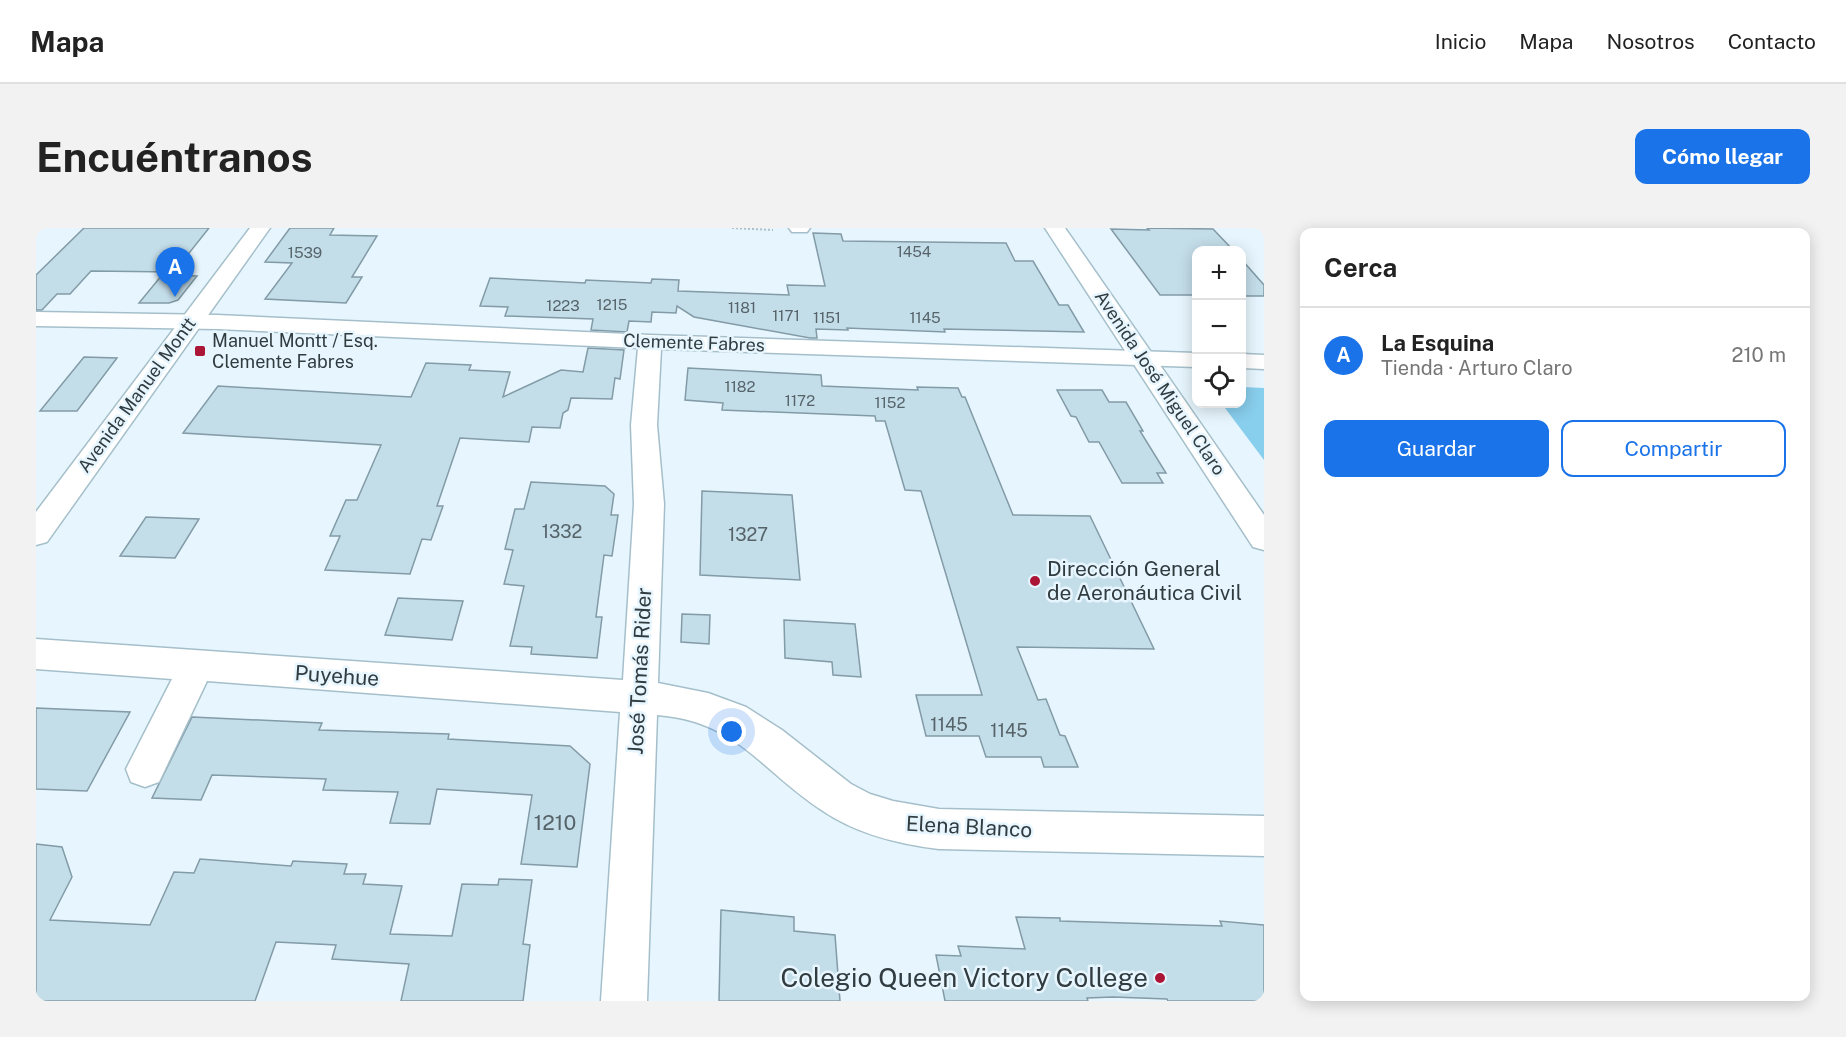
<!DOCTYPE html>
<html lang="es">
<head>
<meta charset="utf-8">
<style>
	body { margin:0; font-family:"Public Sans",sans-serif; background:#f2f2f2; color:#222 }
	.controls { position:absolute; right:18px; top:18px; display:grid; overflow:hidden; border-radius:12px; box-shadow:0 3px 15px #0003 }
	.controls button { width:54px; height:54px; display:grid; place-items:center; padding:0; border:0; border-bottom:2px solid #e0e0e0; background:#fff; color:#222; font:30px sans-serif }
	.you { position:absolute; left:696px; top:504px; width:21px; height:21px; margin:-15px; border:4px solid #fff; border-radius:50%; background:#1a73e8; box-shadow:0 0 0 9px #1a73e833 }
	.badge { display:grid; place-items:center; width:39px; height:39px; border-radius:50%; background:#1a73e8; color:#fff; font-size:20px; font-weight:700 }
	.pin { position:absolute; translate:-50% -50px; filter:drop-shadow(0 2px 3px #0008) }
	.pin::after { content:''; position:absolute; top:32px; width:21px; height:18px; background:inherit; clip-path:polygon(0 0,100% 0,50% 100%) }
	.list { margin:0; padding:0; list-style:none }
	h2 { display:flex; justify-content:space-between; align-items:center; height:78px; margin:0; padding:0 24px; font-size:26px }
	h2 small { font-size:20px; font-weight:400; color:#767676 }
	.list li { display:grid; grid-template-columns:39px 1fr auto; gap:18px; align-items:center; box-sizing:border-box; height:96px; padding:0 24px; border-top:2px solid #e0e0e0 }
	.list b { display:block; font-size:22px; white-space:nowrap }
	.list p { margin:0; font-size:20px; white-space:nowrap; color:#767676 }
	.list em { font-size:20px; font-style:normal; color:#767676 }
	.actions { display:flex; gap:12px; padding:18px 24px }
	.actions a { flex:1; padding:14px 0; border:2px solid #1a73e8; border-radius:12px; text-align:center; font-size:21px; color:#1a73e8 }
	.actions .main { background:#1a73e8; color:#fff }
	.icon { flex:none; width:33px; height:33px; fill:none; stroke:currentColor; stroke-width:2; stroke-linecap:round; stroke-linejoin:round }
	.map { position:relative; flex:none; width:1228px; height:773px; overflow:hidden; border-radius:12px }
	header { display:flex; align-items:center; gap:36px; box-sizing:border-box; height:84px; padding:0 30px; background:#fff; border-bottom:2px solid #e0e0e0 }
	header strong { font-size:28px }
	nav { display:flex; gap:33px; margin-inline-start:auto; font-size:21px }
	.intro { display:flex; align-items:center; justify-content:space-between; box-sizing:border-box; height:144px; padding:0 36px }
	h1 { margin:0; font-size:42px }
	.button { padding:15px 27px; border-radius:12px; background:#1a73e8; color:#fff; font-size:21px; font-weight:700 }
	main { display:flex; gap:36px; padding:0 36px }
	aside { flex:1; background:#fff; border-radius:12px; box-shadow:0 3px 15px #0003 }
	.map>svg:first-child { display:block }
	.green { fill:#88ceed }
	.building { fill:#c3dde9; stroke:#829ba6; stroke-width:1.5 }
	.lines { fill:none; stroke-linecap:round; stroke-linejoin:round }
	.minor-casing { stroke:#a5bfca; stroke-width:3 }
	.tertiary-casing { stroke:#a5bfca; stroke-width:3 }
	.secondary-casing { stroke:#a5bfca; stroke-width:3 }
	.path { stroke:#afbdc4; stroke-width:2; stroke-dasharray:2 2; stroke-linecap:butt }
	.minor { fill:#fff; fill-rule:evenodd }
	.tertiary { fill:#fff; fill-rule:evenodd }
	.secondary { fill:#fff; fill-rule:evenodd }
	.poi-dot { fill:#ab1536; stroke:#e7f6fe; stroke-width:2 }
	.labels { text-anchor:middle; stroke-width:5; stroke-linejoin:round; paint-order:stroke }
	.far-number-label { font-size:15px; fill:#56646a }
	.far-poi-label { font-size:18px; fill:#313c40; stroke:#e7f6fe; text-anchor:start }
	.far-street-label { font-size:18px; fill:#313c40; stroke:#e7f6fe }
	.number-label { font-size:18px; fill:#56646a }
	.poi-label { font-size:21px; fill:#313c40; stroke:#e7f6fe; text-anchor:start }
	.street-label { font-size:21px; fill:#313c40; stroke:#e7f6fe }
	.near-number-label { font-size:21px; fill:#56646a }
	.near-poi-label { font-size:26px; fill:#313c40; stroke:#e7f6fe; text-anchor:end }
</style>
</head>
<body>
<header>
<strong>Mapa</strong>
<nav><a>Inicio</a><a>Mapa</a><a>Nosotros</a><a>Contacto</a></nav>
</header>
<div class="intro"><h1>Encuéntranos</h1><a class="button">Cómo llegar</a></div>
<main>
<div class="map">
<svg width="1228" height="773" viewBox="0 0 1228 773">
	<rect width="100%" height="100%" fill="#e7f6fe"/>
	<!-- green -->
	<path class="green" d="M1206 159 1228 160V232L1186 176H1206Z"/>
	<!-- building -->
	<g class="building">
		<path d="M48 0H173L138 44 55 43 34 66H21L6 82H0V47Z"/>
		<path d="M254 0H298L294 7 341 8 316 49H326L310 75 229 71 256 35 229 34Z"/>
		<path d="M1111 0 1177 1 1197 22H1161V67H1124L1075 1 1113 2Z"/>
		<path d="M777 5 805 6 807 13 970 15 979 33H997L1023 77H1032L1048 104 908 101 909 104 811 100 812 102 780 101 781 110H774L658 89 641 78 640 85 616 84 615 94 593 93 591 104 555 102 557 91 469 88 472 79 444 78 454 50 549 55 550 52 615 55 616 51 643 52 642 63 753 67 751 57 789 58Z"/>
		<path d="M1206 32 1228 57V68H1206Z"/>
		<path d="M126 47 161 48 142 72 133 75H103Z"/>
		<path d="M552 120 588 122 584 151 579 150 576 171 535 170 532 182 527 185 524 200 496 199 493 214 424 210 401 278H407L395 312 386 311 374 346 289 342 304 308H294L310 272H321L345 217 147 205 182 158 375 169 390 135 435 137 433 142 474 144 467 169 525 142 547 144Z"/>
		<path d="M48 129 81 130 41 183H4Z"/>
		<path d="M652 140 785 147 786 158 882 162 881 159 922 160 926 169H929L977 287 1054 288 1118 421 981 419 1002 472 1010 471 1024 507 1029 508 1042 539H1008L1005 529H950L943 508H890L880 467H946L885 263 869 262 849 193H840L839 188 686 182 687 175 649 172Z"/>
		<path d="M1021 162H1066L1073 174H1090L1107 203H1104L1130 245H1121L1127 255H1086L1063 214H1053L1040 189 1035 188Z"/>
		<path d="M495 254 569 258 578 266 575 287H582L576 328 568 327 560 389H566L561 430 495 426 496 419 474 418 488 358 468 356 477 322 469 321 479 281H488Z"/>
		<path d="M666 263 756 267 764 352 664 347Z"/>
		<path d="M110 289 163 291 139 330 84 328Z"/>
		<path d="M362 370 427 373 416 412 349 407Z"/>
		<path d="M646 386 674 387 673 416 645 414Z"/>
		<path d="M748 392 819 396 825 449 797 447 796 434 749 430Z"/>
		<path d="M0 480 94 484 51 563 0 561Z"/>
		<path d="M156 489 286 495 283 502 413 506 412 511 534 518 554 536 541 639 485 636 496 567 401 561 394 596 354 595 362 564 287 562 290 551 176 547 165 572 116 570Z"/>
		<path d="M0 616 26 619 36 649 14 692 114 697 138 644 158 645 164 631 255 638 257 633 311 636 308 646H330L327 656 366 658 354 706 416 708 426 656 462 657 463 651 496 652 487 716 494 717 487 773H365L373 736 296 731 300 717 240 714 219 773H0Z"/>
		<path d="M685 682 758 689V703L799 707 804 773H683Z"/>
		<path d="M980 689 1024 690V693L1186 698 1184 693 1228 697V773H1132L1131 771 1077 769 1051 770 1052 773H909L900 727 925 728 922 718 989 721Z"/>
	</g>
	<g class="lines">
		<!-- minor casing -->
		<g class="minor-casing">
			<g id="minor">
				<path d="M753 0H774L771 4H756Z"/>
				<path d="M0 84 181 87 614 107 1160 125V139L625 121 621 197 628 276 622 455 672 465 710 479 746 502 815 556 834 566 857 573 903 581 1228 588V628L903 621C862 616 821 606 787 583 726 544 702 493 621 487L611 773H565L584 484 171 453 123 554 109 559 95 554 90 541 136 451 0 441V411L587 452 598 276 595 197 602 120 181 101 0 98Z"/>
				<path d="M1206 126 1228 127V141L1206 140Z"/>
			</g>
		</g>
		<!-- tertiary casing -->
		<g class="tertiary-casing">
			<path id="tertiary" d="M1009 0H1029L1228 287V322L1217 319Z"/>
		</g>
		<!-- secondary casing -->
		<g class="secondary-casing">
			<path id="secondary" d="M214 0H234L11 314 0 317V284Z"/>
		</g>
		<!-- path -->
		<path class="path" d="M696 0 737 2"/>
		<!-- minor -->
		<use href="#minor" class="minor"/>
		<!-- tertiary -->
		<use href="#tertiary" class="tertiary"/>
		<!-- secondary -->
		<use href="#secondary" class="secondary"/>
	</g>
	<!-- markers -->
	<g class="poi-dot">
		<rect x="158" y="117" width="12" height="12" rx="3"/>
		<circle cx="999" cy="353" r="6"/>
		<circle cx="1124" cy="750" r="6"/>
	</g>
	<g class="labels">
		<!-- far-number labels -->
		<g class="far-number-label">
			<text x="878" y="29">1454</text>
			<text x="269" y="30">1539</text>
			<text x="576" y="82">1215</text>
			<text x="527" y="83">1223</text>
			<text x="706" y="85">1181</text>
			<text x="750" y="93">1171</text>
			<text x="791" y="95">1151</text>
			<text x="889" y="95">1145</text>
			<text x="704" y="164">1182</text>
			<text x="764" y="178">1172</text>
			<text x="854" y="180">1152</text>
		</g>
		<!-- far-poi labels -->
		<g class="far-poi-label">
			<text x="176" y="119">Manuel Montt / Esq.<tspan x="176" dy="21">Clemente Fabres</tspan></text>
		</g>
		<!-- far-street labels -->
		<g class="far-street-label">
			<text transform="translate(658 115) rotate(2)" y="6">Clemente Fabres</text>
			<text transform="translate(1124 155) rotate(56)" y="6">Avenida José Miguel Claro</text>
			<text transform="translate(101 167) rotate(-54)" y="6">Avenida Manuel Montt</text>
		</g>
		<!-- number labels -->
		<g class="number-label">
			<text x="526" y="310">1332</text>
			<text x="712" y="313">1327</text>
			<text x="913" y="503">1145</text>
			<text x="973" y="509">1145</text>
		</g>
		<!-- poi labels -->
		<g class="poi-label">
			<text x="1011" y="348">Dirección General<tspan x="1011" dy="24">de Aeronáutica Civil</tspan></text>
		</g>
		<!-- street labels -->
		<g class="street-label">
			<text transform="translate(604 443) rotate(-87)" y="7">José Tomás Rider</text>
			<text transform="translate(301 448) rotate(4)" y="7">Puyehue</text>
			<text transform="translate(933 599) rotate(3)" y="7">Elena Blanco</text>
		</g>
		<!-- near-number labels -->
		<g class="near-number-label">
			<text x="519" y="602">1210</text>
		</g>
		<!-- near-poi labels -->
		<g class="near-poi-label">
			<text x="1112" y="759">Colegio Queen Victory College</text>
		</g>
	</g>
</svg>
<div class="controls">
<button>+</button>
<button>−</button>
<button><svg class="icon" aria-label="locate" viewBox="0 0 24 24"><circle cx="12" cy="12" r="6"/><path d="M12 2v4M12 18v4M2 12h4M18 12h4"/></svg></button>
</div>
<div class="you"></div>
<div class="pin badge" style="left:139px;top:69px">A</div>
</div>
<aside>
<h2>Cerca<small></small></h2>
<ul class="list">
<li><span class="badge">A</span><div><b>La Esquina</b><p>Tienda · Arturo Claro</p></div><em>210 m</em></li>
</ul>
<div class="actions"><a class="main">Guardar</a><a>Compartir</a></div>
</aside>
</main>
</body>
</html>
